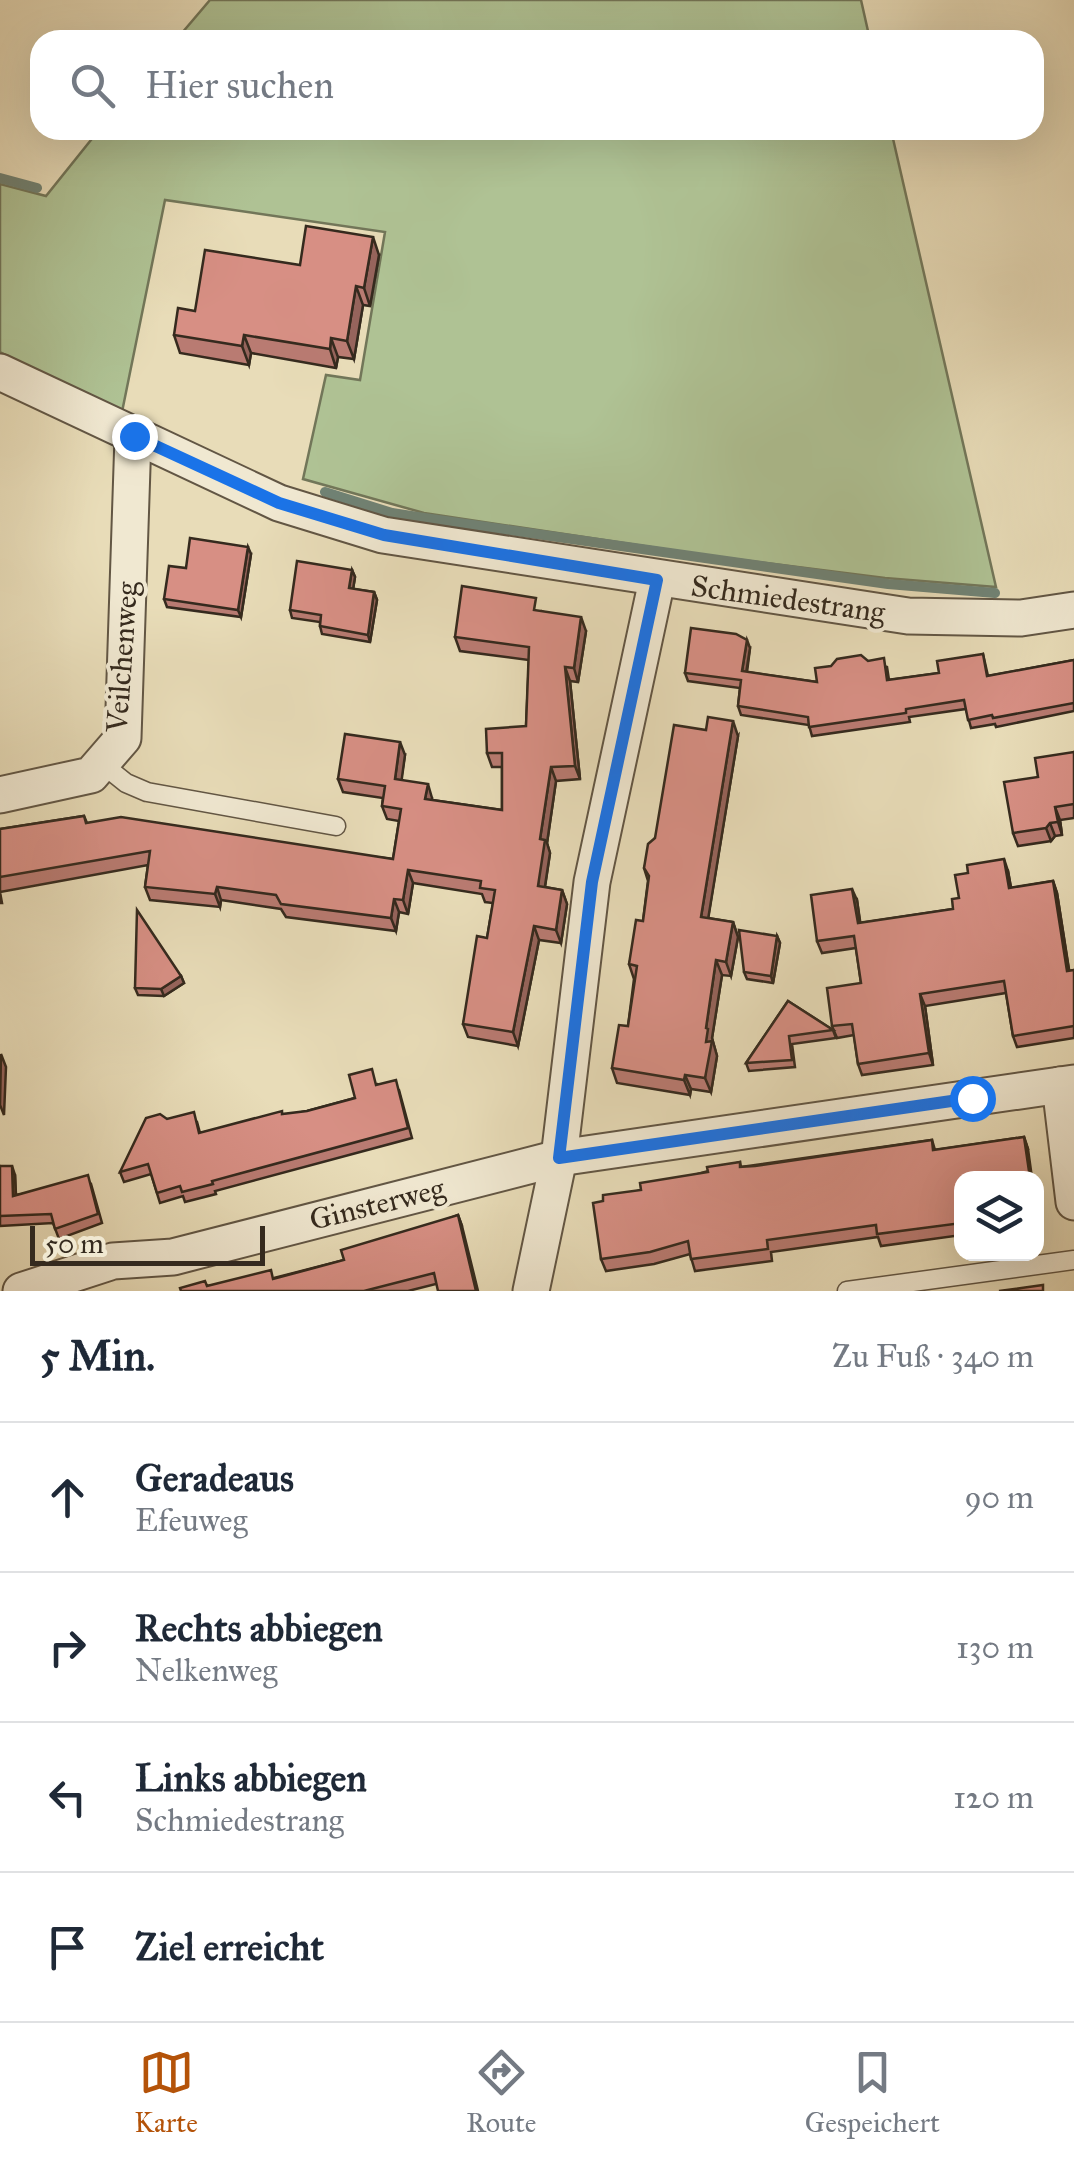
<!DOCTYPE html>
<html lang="de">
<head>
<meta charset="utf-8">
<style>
	body { margin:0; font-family:"IM FELL Great Primer",serif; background:#f2f2f3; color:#1f2937 }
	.controls { position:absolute; right:30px; bottom:30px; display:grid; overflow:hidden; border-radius:20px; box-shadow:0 10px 40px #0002 }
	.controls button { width:90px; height:90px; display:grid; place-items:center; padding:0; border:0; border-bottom:2px solid #e0e1e3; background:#fff; color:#1f2937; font:50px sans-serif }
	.scale { position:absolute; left:30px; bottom:25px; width:235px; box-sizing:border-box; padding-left:10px; border:5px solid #352a1e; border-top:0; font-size:28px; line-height:35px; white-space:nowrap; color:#352a1e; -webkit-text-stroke:8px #f0e8d1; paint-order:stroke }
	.stop { position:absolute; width:30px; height:30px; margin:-22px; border:8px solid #1a73e8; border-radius:50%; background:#fff }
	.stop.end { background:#1a73e8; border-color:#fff; box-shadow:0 2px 10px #0008 }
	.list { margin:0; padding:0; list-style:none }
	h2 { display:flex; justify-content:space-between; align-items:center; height:130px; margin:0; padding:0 40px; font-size:42px }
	h2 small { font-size:32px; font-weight:400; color:#747a83 }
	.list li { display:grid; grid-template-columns:65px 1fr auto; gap:30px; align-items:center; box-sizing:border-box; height:150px; padding:0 40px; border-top:2px solid #e0e1e3 }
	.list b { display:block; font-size:38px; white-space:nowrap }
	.list p { margin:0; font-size:32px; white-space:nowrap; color:#747a83 }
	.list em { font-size:32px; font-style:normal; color:#747a83 }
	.icon { flex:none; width:55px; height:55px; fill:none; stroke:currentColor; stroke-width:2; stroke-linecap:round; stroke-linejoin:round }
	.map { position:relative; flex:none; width:1074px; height:1291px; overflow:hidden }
	.search { position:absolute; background:#fff; box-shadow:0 10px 40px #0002; left:30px; right:30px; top:30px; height:110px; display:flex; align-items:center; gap:25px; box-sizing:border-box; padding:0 35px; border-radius:30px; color:#747a83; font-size:38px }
	.sheet { height:730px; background:#fff }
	nav { display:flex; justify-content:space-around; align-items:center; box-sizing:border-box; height:140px; border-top:2px solid #e0e1e3; background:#fff; font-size:28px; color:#747a83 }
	nav a { display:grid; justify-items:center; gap:5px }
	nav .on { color:#b45309 }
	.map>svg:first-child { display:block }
	.green { fill:#afc294; stroke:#727659; stroke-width:2.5 }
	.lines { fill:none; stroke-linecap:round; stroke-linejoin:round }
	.stream { stroke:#708274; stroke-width:10 }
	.service-casing { stroke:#625644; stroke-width:21 }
	.minor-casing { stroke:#625644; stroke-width:39 }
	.service { stroke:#f0e8d1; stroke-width:18 }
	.minor { stroke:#f0e8d1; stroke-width:35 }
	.wall { fill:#b97b72; stroke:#352a1e; stroke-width:2.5 }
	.shaded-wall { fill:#96645c; stroke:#352a1e; stroke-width:2.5 }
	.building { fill:#d78f84; stroke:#352a1e; stroke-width:2.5 }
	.route { stroke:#1a73e8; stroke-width:12 }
	.labels { text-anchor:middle; stroke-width:8; stroke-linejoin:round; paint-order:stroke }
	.street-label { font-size:30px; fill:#352a1e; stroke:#f0e8d1 }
</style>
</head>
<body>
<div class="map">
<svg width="1074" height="1291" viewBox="0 0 1074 1291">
	<rect width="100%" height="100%" fill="#e8dcb8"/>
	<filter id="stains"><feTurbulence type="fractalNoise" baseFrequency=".002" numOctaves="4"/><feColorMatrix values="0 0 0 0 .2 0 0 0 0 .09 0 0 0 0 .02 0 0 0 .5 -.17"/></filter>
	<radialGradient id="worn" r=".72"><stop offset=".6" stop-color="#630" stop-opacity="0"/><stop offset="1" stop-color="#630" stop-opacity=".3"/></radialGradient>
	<!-- green -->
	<g class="green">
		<path d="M210 0H861L870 40H176Z"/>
		<path d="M99 130H891L996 587 885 578 710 556 424 513 303 479 326 375 360 380 385 232 165 200 122 412 0 352V184L46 196Z"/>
	</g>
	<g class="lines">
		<!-- stream -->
		<g class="stream">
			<path d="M0 178 37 188"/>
			<path d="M325 492 392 513 424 518 888 584 995 593"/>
		</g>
		<!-- service casing -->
		<g class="service-casing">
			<g id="service">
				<path d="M101 763 126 783 147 792 336 826"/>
				<path d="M847 1291 1074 1260"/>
			</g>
		</g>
		<!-- minor casing -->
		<g class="minor-casing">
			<g id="minor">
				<path d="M0 372 279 503 383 535 908 616 1021 618 1074 610"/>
				<path d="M0 795 91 775 123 738 133 437"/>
				<path d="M1060 1085 1074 1202"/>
				<path d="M21 1291 113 1261 173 1257 559 1158 1074 1083"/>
				<path d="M531 1291 559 1158 592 882 657 580"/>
			</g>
		</g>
		<!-- service -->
		<use href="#service" class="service"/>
		<!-- minor -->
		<use href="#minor" class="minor"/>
	</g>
	<!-- wall -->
	<g class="wall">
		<path d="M379 255 370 306 363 305 354 359 338 357 336 368 251 353 249 365 180 353 174 335 195 311 300 265Z"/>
		<path d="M251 554 241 617 167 607 164 599 186 568Z"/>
		<path d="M352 570 355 577 353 589 374 592 377 600 370 642 322 634 320 626V622L292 618 290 610Z"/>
		<path d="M541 611 586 631 578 682 570 681 580 779 556 781 547 843 550 853 545 887 562 890 567 904 561 943 539 940 518 1046 468 1037 463 1024 487 938 493 903 485 902 482 894 413 883 408 914 399 912 396 931 286 917 281 909 221 900 220 907 150 900 145 887 148 865 0 892 2 903H0V829L84 816 87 823 393 859 399 821 387 819 382 806 383 798 343 792 338 779 405 755 401 780 432 798V800L502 810V767H492L487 753 526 726 529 660 460 651 455 637Z"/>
		<path d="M750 648 747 672 817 682 868 661 887 667 889 680 939 673 983 654 988 676 1074 660V711L996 727 995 724 971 728 966 709 909 717 910 722 812 736 809 725 741 715 738 706 740 688 688 681 685 673Z"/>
		<path d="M738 736 708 918 733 922 738 937 731 976 722 975 712 1038 717 1056 711 1092 691 1089 690 1095 617 1083 612 1068 628 1026 634 979 629 964 643 921 648 881 644 868 655 838Z"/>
		<path d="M1074 752V818L1060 820 1062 835 1055 836 1051 841 1018 846 1013 833 1038 777Z"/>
		<path d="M1008 871 1011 888 1053 881 1057 893 1069 971 1074 970V1038L1017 1047 1013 1036 1006 993 925 1006 933 1065 862 1075 858 1064 854 1035 837 1038 832 1026 861 983 856 948 822 953 817 941 857 900 860 923 953 909 959 898Z"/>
		<path d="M777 936 780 943 773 983 747 979 744 972Z"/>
		<path d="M181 976 184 983 164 996 138 995 135 988Z"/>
		<path d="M788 1001 833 1030 836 1038 792 1044 795 1067 749 1071 746 1063Z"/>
		<path d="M377 1084 399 1090 412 1138 215 1191 216 1194 185 1202 183 1196 160 1203 151 1174 124 1182 120 1172 167 1119 197 1122 200 1133 307 1111 355 1098Z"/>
		<path d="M1024 1137 1028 1149 962 1178V1235L881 1246 878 1237 771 1252 772 1261 695 1271 690 1254 654 1264 606 1271 601 1259 603 1201 641 1190 740 1162 741 1167 932 1140 935 1150Z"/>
		<path d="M0 1166 15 1175 16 1195 91 1184 102 1223 59 1239 53 1223 0 1226Z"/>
		<path d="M458 1215 462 1226 436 1284 408 1291H181L207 1286 274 1278 344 1260Z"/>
	</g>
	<!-- shaded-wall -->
	<g class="shaded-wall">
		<path d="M373 237 379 255 370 306 364 288Z"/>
		<path d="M356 286 363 305 354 359 347 341Z"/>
		<path d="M244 335 251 353 249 365 242 346Z"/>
		<path d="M331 338 338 357 336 368 330 349Z"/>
		<path d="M248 547 251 554 241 617 238 610Z"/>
		<path d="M352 570 355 577 352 596 349 588Z"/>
		<path d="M374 592 377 600 370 642 368 635Z"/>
		<path d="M581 617 586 631 578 682 574 668Z"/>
		<path d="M747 640 750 648 745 680 742 671Z"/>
		<path d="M565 667 570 681 580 779 575 766Z"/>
		<path d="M733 721 738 736 706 932 701 917Z"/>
		<path d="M400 742 405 755 400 792 395 779Z"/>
		<path d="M551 767 556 781 547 843 550 853 543 899 538 886 540 839Z"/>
		<path d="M428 784 432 798 430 812 425 799Z"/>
		<path d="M1055 807 1060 820 1062 835 1058 822Z"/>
		<path d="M1050 823 1055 836 1051 841 1046 828Z"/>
		<path d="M1004 859 1008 871 1013 899 1009 888Z"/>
		<path d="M408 870 413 883 408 914 403 900Z"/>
		<path d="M1053 881 1057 893 1071 982 1067 971Z"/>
		<path d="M217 887 221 900 220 907 215 894Z"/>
		<path d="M852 889 857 900 862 934 858 923Z"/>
		<path d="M562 890 567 904 561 943 556 930Z"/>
		<path d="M394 899 399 912 396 931 391 918Z"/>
		<path d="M733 922 738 937 731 976 726 962Z"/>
		<path d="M534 926 539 940 518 1046 513 1032Z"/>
		<path d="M777 936 780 943 773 983 771 976Z"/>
		<path d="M716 960 722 975 712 1038 717 1056 711 1092 705 1078 706 1028Z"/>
		<path d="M181 976 184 983 164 996 161 989Z"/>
		<path d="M920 994 925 1006 933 1065 929 1053Z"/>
		<path d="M1 1054 6 1067 4 1115 0 1105Z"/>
		<path d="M685 1075 691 1089 690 1095 684 1080Z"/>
		<path d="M1024 1137 1028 1149 1032 1178H1030Z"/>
		<path d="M12 1166 15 1175 16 1206 13 1196Z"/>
		<path d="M458 1215 462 1226 478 1291H476Z"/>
	</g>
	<!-- building -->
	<g class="building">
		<path d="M306 226 373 237 364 288 356 286 347 341 331 338 330 349 244 335 242 346 174 335 178 308 195 311 205 250 300 265Z"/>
		<path d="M190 538 248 547 238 610 164 599 169 566 186 568Z"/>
		<path d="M297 561 352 570 349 588 374 592 368 635 320 626 321 615 290 610Z"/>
		<path d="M462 586 536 598 534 610 581 617 574 668 565 667 575 766 551 767 540 839 545 840 538 886 562 890 556 930 534 926 513 1032 463 1024 477 936 487 938 495 890 480 888 481 881 408 870 403 900 394 899 391 918 281 904 276 895 217 887 215 894 145 887 150 851 0 877V829L84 816 86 823 121 817 393 859 401 809 382 806 385 786 338 779 345 734 400 742 395 779 428 784 425 799 502 810V753H487L486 729 526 726 529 647 455 637Z"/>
		<path d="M691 628 736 634 747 640 742 671 817 682 815 668 831 666 837 659 861 655 868 661 884 658 887 680 939 673 937 661 983 654 987 676 1074 660V703L993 718 992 715 968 720 964 700 906 709V713L809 727 808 717 738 706 741 680 685 673Z"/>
		<path d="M708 717 733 721 701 917 733 922 726 962 716 960 706 1028 708 1029 706 1042 712 1041 705 1078 685 1075 684 1080 612 1068 619 1025 628 1026 637 966 629 964 636 920 643 921 649 876 644 868 648 844 655 838 674 725 706 730Z"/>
		<path d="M1074 752V804L1055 807 1058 822 1050 823 1046 828 1013 833 1004 782 1038 777 1035 758Z"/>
		<path d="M1004 859 1009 888 1053 881 1067 971 1074 970V1026L1013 1036 1004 981 920 994 929 1053 858 1064 852 1024 832 1026 827 988 861 983 854 936 817 941 811 895 852 889 858 923 953 909 952 899 959 898 955 875 968 873 967 865Z"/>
		<path d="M137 910 181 976 161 989 135 988Z"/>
		<path d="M739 930 777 936 771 976 744 972Z"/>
		<path d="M788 1001 833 1030 789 1036 792 1060 746 1063Z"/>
		<path d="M372 1069 376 1085 396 1080 408 1128 212 1181 213 1184 182 1192 180 1186 157 1193 148 1164 120 1172 146 1118 160 1114 167 1119 194 1112 199 1133 282 1111V1114L307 1111 355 1098 349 1075Z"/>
		<path d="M1024 1137 1030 1178H962V1223L877 1234 876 1225 767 1240 768 1249 691 1259 688 1241 650 1252 601 1259 593 1203 603 1201V1195L641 1190 640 1183 708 1172 707 1167 740 1162V1167L755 1166 932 1140 933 1150Z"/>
		<path d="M0 1166H12L13 1196 88 1175 98 1214 55 1229 51 1214 0 1216Z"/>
		<path d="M458 1215 476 1291H438L434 1273 364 1291H181L180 1288 205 1281 207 1286 271 1270 273 1279 344 1260 341 1250Z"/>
		<path d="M1043 1285V1291H999Z"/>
	</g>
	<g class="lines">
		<!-- route -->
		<path class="route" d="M134 436 279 503 384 535 657 580 592 882 559 1158 972 1098"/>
	</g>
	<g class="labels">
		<!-- street labels -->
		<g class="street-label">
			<text transform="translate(788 599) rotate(8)" y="10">Schmiedestrang</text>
			<text transform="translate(122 657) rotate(-86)" y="10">Veilchenweg</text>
			<text transform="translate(377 1204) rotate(-14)" y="10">Ginsterweg</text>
		</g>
	</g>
	<rect width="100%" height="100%" filter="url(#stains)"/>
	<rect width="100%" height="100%" fill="url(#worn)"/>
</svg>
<div class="controls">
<button><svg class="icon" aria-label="layers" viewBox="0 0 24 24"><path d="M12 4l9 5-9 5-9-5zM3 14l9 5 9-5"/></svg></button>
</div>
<div class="scale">50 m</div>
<div class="stop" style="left:972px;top:1098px"></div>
<div class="stop end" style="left:134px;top:436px"></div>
<div class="search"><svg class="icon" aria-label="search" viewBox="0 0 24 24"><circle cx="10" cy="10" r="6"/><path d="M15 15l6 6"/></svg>Hier suchen</div>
</div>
<section class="sheet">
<h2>5 Min.<small>Zu Fuß · 340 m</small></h2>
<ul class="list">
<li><svg class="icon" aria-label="ahead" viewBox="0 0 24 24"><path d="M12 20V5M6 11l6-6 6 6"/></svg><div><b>Geradeaus</b><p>Efeuweg</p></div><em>90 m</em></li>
<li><svg class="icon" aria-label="right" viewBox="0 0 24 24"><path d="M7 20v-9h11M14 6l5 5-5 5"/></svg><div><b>Rechts abbiegen</b><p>Nelkenweg</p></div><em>130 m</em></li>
<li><svg class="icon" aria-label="left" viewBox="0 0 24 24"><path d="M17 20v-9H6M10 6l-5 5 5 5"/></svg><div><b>Links abbiegen</b><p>Schmiedestrang</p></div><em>120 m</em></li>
<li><svg class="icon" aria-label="arrive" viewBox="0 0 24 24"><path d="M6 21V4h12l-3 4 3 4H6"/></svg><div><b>Ziel erreicht</b></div></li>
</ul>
</section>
<nav>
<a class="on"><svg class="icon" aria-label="map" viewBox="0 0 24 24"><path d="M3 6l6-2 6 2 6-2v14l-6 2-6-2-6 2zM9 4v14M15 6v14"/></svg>Karte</a>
<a><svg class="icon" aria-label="directions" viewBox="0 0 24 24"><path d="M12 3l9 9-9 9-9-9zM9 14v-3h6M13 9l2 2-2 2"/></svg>Route</a>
<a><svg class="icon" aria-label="saved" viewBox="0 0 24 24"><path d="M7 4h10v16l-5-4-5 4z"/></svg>Gespeichert</a>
</nav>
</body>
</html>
